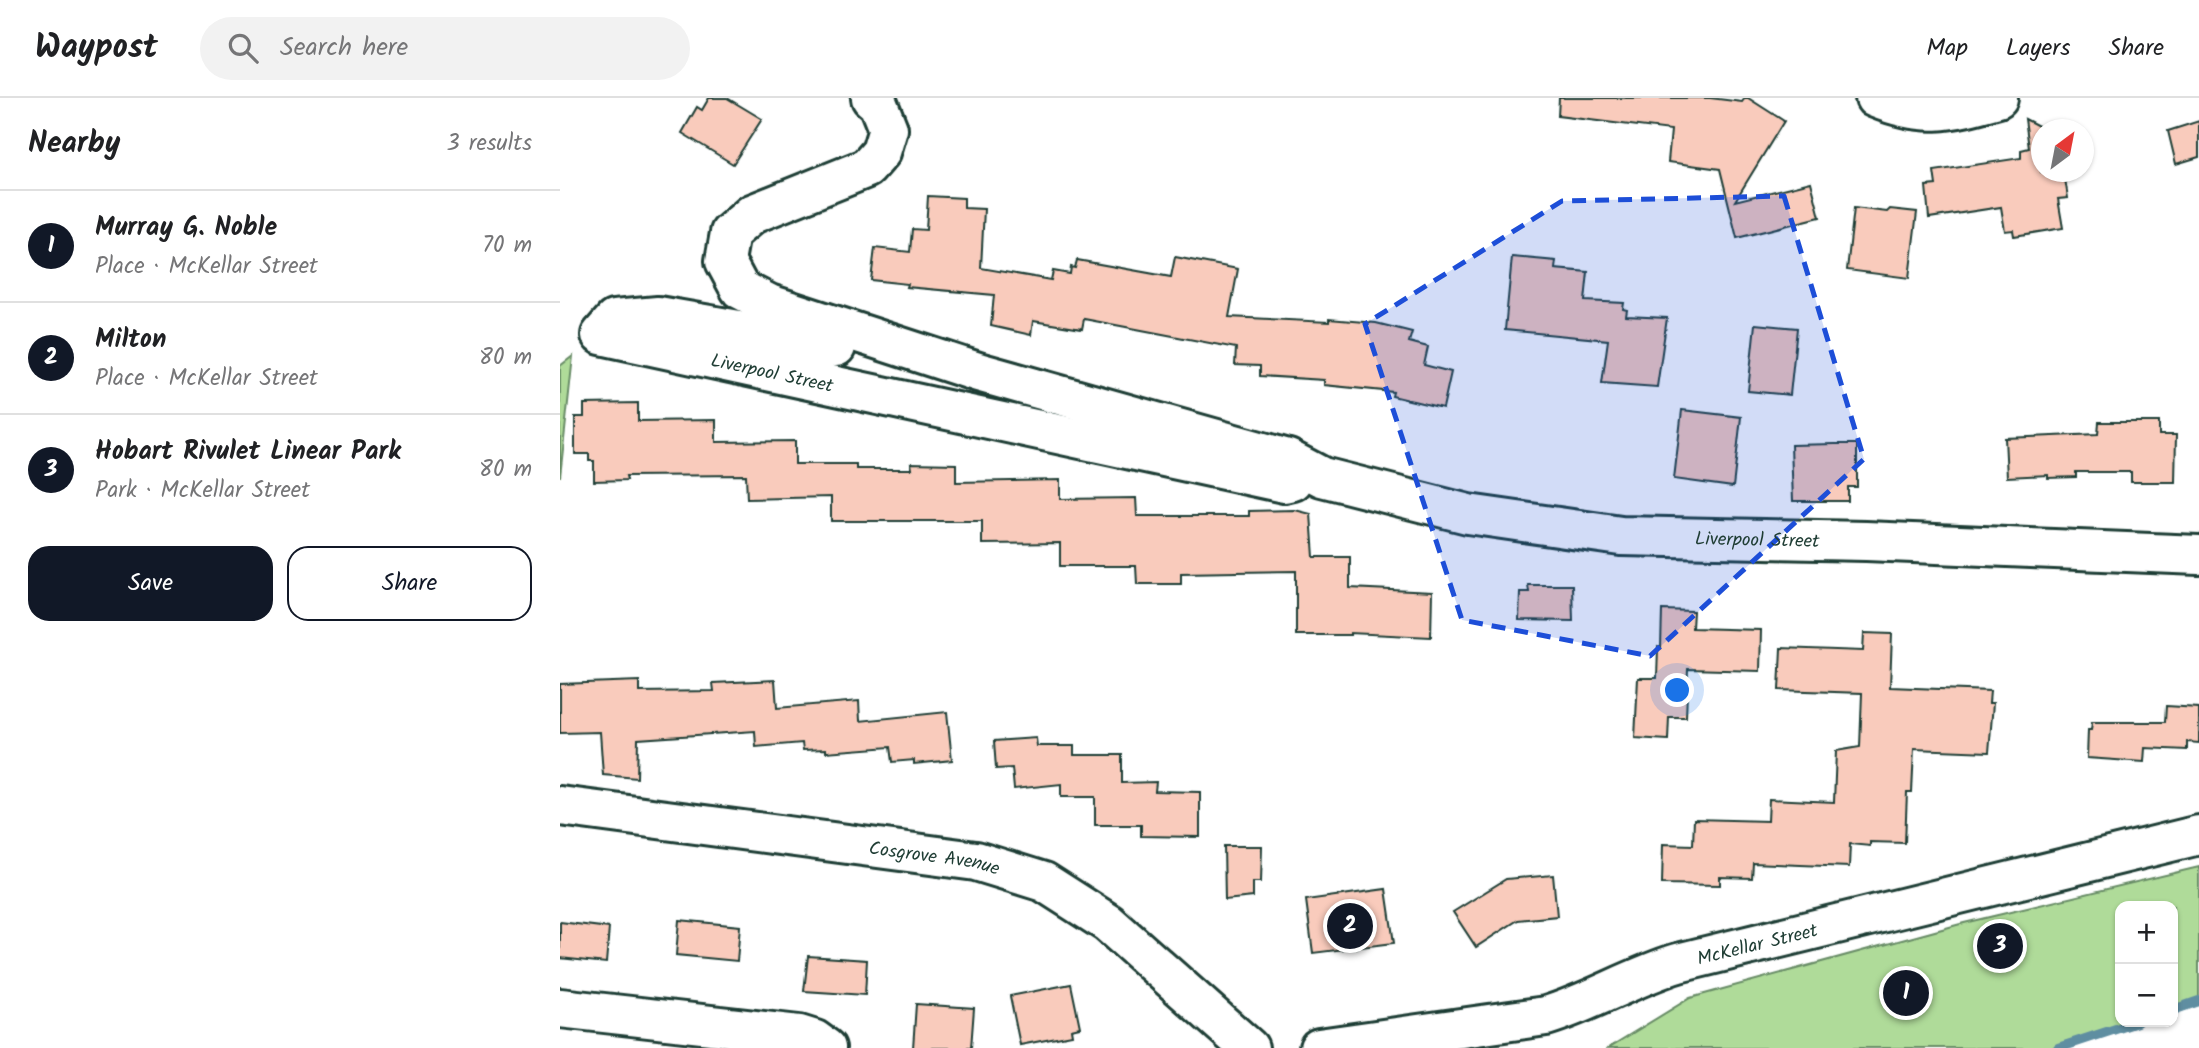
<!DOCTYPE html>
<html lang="en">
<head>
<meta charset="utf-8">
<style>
	body { margin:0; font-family:Kalam,sans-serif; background:#f2f2f2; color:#202124 }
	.controls { position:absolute; right:21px; bottom:21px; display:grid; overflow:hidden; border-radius:14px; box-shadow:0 2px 5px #0004 }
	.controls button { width:63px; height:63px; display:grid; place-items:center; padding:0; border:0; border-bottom:2px solid #e0e0e0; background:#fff; color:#202124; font:35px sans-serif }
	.compass { position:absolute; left:1471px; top:21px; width:63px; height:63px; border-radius:50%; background:#fff; box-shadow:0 2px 5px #0004; rotate:32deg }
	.you { position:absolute; left:1118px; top:593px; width:24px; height:24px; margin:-18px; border:5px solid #fff; border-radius:50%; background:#1a73e8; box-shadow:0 0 0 10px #1a73e833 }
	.badge { display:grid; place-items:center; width:46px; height:46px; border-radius:50%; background:#111827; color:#fff; font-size:23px; font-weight:700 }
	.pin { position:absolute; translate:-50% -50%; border:4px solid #fff; box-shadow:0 2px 7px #0006 }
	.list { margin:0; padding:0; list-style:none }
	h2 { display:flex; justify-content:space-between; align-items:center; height:91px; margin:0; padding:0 28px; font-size:30px }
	h2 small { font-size:23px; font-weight:400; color:#757577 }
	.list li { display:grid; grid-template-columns:46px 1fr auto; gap:21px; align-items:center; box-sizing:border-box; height:112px; padding:0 28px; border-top:2px solid #e0e0e0 }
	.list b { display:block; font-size:26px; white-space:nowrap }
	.list p { margin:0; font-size:23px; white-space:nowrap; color:#757577 }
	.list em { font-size:23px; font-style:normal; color:#757577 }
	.actions { display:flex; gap:14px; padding:21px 28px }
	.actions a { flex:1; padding:16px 0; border:2px solid #111827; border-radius:21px; text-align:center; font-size:24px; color:#111827 }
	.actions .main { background:#111827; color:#fff }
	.icon { flex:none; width:38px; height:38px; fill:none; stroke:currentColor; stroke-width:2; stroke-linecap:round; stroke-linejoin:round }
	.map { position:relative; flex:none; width:1639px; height:950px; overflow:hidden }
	header { display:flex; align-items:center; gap:42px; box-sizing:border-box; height:98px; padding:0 35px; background:#fff; border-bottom:2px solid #e0e0e0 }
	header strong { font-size:33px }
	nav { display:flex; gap:38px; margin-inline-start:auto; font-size:24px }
	.search { width:490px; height:63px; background:#f2f2f2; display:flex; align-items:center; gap:18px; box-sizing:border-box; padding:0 24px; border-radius:38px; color:#757577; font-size:26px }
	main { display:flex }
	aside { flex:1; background:#fff }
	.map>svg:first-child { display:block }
	.green { fill:#afdb99; stroke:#678c66; stroke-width:2 }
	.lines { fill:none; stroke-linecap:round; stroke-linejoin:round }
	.stream { stroke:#5f8ea1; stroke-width:10 }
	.building { fill:#f9cbbc; stroke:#1f3d34; stroke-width:2 }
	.minor-casing { stroke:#1f3d34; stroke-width:44 }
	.minor { stroke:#fff; stroke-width:38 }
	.marked { fill:#1d4ed8; fill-opacity:0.2; stroke:#1d4ed8; stroke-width:5; stroke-dasharray:14 9; stroke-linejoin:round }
	.labels { text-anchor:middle; stroke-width:5; stroke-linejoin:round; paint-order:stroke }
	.street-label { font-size:19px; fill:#1f3d34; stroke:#fff }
</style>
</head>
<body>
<header>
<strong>Waypost</strong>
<div class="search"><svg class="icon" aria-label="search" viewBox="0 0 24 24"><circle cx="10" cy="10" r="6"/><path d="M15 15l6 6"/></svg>Search here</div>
<nav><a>Map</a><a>Layers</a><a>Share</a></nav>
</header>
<main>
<aside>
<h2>Nearby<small>3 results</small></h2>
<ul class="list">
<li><span class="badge">1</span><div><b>Murray G. Noble</b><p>Place · McKellar Street</p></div><em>70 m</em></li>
<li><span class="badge">2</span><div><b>Milton</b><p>Place · McKellar Street</p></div><em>80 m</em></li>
<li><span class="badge">3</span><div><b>Hobart Rivulet Linear Park</b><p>Park · McKellar Street</p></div><em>80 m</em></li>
</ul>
<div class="actions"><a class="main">Save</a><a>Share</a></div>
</aside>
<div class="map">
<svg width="1639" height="950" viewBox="0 0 1639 950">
	<rect width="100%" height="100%" fill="#fff"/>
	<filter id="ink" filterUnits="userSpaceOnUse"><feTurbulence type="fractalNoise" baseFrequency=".0143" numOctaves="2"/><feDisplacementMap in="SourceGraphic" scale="14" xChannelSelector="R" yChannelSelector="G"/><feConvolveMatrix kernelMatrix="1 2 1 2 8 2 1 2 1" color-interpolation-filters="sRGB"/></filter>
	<g filter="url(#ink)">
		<!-- green -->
		<g class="green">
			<path d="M13 258 0 379V268Z"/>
			<path d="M1639 769V903L1613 912V808H1560V924H1577L1498 950H1048L1130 900 1404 825Z"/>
		</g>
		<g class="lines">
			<!-- stream -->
			<g class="stream">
				<path d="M1613 912 1639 903"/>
				<path d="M1498 950 1577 924"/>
			</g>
		</g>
		<!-- building -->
		<g class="building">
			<path d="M149 0H167L202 21 173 66 122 35 137 9 142 12Z"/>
			<path d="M999 0H1150L1182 4 1185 0H1188L1224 23 1175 103 1251 84 1260 119 1177 140 1160 71 1108 64 1111 32 998 18Z"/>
			<path d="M1465 21 1486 32H1481V74H1504L1508 100 1498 101 1503 130 1454 138 1453 132 1445 133 1441 109 1369 120 1366 88 1376 87 1374 73 1461 60V52L1469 50Z"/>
			<path d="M1639 23V59L1616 66 1608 33Z"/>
			<path d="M368 98 404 100V110L424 111 421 170 491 182 493 173 510 176 511 169 515 170 517 162 611 179 615 159 678 171 669 219 769 224V221L816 225 852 234 849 244 868 249 864 267 891 274 883 310 832 298 833 294 764 287V282L700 278V268L675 267 676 250 524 221 522 231 473 223 471 237 431 228 434 197 347 189 348 186 311 182 315 150 350 154 352 131 366 132Z"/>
			<path d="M1294 110 1327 114 1330 111 1357 114 1349 180 1287 172Z"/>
			<path d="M952 159 996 163 995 171 1028 174 1025 203 1064 205 1063 211 1067 212 1066 218 1107 220 1097 289 1042 285 1048 242 945 232Z"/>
			<path d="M1195 226 1237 230 1230 297 1188 293Z"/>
			<path d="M78 305V323L156 322V344L235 343V366H296V371H352L351 365 396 366V384L500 382V401L576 400 577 418H689V413L735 412 751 416 754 459H790V490L872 494 871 539 790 535V537H736V473L621 475V486H577L576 468H500V445L422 446V423H271V399L187 401 186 377 66 378 67 382 34 383V363H29V356H15V319H24V306Z"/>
			<path d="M1122 312 1181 319 1173 389 1114 381Z"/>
			<path d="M1539 324H1599V337H1616L1615 384H1571V374H1516V379L1488 380V377L1447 379 1445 340 1538 336Z"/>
			<path d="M1275 346H1297V389H1288V403H1233L1231 347Z"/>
			<path d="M968 487H1012L1013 523 959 522 960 494H969Z"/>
			<path d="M1102 512 1133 513 1132 530 1201 532 1200 573 1128 571 1126 619H1109L1108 642 1075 640 1078 580H1097L1098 549 1101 550Z"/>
			<path d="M1304 535 1332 536 1330 589 1430 593 1429 605H1433L1429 654 1354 651 1352 694H1347L1345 745 1310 744V748L1290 746 1289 769 1193 765 1192 780 1160 779V787L1102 786 1103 746 1133 747 1134 721 1208 723 1209 701 1274 704 1276 653 1300 649 1302 595 1219 592 1221 550 1303 553Z"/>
			<path d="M215 582 217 610 299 603 300 623 387 614 392 662 354 666V662L332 664 330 649 266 654V651L243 652 242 645 196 649 195 633 78 641 77 680 43 677 40 634 0 635V586L79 583V594L154 593 153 585Z"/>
			<path d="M1606 608 1639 610V645L1627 644V652L1585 650 1584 664 1527 660 1528 632H1531L1532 624H1605Z"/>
			<path d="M476 640 477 648H514V657H562V685L596 684 595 693 640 694V739L581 738V727H535V699H501V686L454 691 452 670 436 671 434 643Z"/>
			<path d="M664 748H702L701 784H693V799L665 802Z"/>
			<path d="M993 777 997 818 958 822 916 849 893 814 946 781Z"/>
			<path d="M826 791 834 845 753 855 746 802Z"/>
			<path d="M119 822 180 828 177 863 116 857Z"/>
			<path d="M0 824 49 830 46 865 0 860Z"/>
			<path d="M248 858 307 862 305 897 244 893Z"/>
			<path d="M511 886 520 929 511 931 512 937 460 947 450 898Z"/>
			<path d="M356 906 414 910 411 950H353Z"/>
		</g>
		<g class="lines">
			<!-- minor casing -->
			<g class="minor-casing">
				<g id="minor">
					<path id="s1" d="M311 0 318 6 328 31 321 54 307 70 192 116 170 135 165 163 180 191 209 206 418 274 728 361 762 379 908 416 1061 438 1306 443 1639 457"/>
					<path d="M1315 0C1364 20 1388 14 1438 0"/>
					<path id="s2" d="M276 249 98 218 54 222 41 237 724 385 733 383"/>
					<path id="s3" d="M0 708 416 763 484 784 548 825 689 950"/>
					<path d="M0 910 239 937 255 942 266 950"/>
					<path id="s4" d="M759 950 986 918C1032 904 1072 879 1118 865L1639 737"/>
				</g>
			</g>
			<!-- minor -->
			<use href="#minor" class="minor"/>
		</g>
	</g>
	<!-- marked area -->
	<path class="marked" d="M1224 98 1304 361 1090 558 902 522 805 226 1002 103Z"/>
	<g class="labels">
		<!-- street labels -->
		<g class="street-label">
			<text dy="7" stroke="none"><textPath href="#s2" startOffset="420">Liverpool Street</textPath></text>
			<text dy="7" stroke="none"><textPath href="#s1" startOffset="1349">Liverpool Street</textPath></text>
			<text dy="7" stroke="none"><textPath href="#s3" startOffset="378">Cosgrove Avenue</textPath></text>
			<text dy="7" stroke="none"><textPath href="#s4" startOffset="453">McKellar Street</textPath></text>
		</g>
	</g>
</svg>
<div class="controls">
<button>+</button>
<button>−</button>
</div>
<svg class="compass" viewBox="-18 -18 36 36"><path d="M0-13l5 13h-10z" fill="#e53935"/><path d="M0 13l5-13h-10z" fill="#757577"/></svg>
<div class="you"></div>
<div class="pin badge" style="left:1346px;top:895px">1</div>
<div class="pin badge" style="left:790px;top:828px">2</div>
<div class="pin badge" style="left:1440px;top:848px">3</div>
</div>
</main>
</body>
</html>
